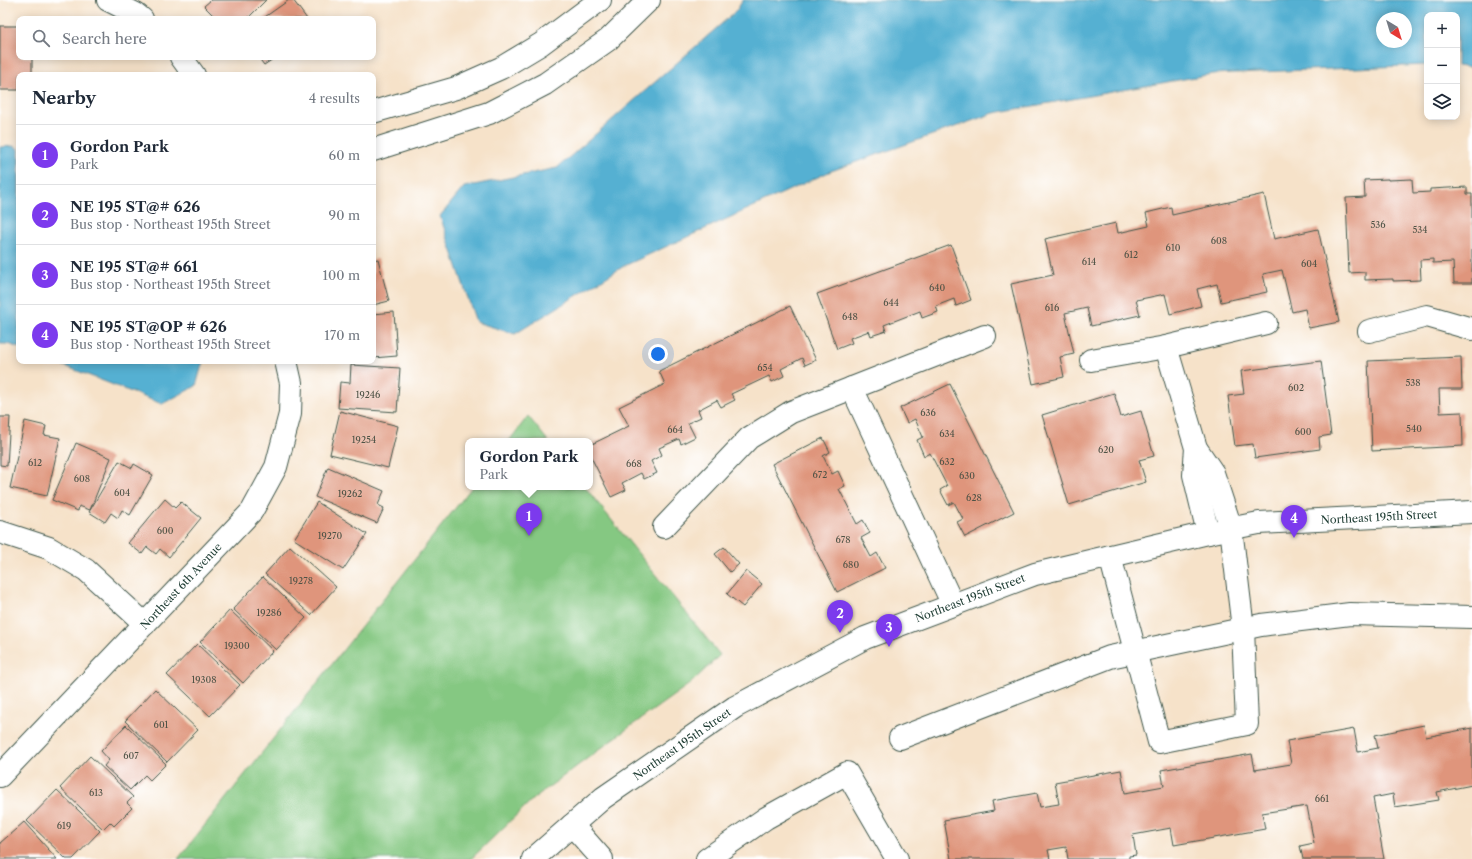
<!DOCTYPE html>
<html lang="en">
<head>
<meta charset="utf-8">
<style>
	body { margin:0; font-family:"Libre Caslon Text",serif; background:#f2f2f3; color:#1f2937 }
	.controls { position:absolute; right:12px; top:12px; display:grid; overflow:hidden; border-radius:8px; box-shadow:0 2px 10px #0003 }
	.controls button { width:36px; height:36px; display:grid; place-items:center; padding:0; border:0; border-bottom:1px solid #e0e1e3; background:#fff; color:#1f2937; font:20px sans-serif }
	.compass { position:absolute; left:1376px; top:12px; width:36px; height:36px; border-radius:50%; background:#fff; box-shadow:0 2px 10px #0003; rotate:142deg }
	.you { position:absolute; left:658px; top:354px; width:14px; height:14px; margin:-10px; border:3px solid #fff; border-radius:50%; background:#1a73e8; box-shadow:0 0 0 6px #1a73e833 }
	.badge { display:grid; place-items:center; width:26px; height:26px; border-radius:50%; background:#7c3aed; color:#fff; font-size:13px; font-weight:700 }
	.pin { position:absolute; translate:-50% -33px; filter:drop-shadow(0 1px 2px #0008) }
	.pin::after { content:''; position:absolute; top:21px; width:14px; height:12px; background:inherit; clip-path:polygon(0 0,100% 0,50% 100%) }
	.popup { position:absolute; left:465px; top:438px; width:128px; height:52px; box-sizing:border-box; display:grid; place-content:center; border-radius:8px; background:#fff; filter:drop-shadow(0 1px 3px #0005); font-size:13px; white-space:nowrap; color:#747a83 }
	.popup b { font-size:15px; color:#1f2937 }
	.popup::after { content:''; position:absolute; left:50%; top:100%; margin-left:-8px; border:8px solid transparent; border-top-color:#fff }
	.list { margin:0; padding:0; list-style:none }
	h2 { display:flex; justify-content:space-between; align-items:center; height:52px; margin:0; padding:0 16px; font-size:17px }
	h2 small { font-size:13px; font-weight:400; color:#747a83 }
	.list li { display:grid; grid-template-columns:26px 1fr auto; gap:12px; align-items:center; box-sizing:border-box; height:60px; padding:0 16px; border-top:1px solid #e0e1e3 }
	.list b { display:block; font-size:15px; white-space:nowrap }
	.list p { margin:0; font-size:13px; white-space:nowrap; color:#747a83 }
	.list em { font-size:13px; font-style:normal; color:#747a83 }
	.icon { flex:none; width:22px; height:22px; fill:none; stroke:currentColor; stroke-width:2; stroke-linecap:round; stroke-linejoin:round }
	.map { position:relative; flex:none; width:1472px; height:859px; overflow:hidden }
	.search { position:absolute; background:#fff; box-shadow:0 2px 10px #0003; left:16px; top:16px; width:360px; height:44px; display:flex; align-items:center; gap:10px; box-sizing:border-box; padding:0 14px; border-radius:8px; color:#747a83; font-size:15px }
	.panel { position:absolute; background:#fff; box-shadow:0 2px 10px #0003; left:16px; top:72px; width:360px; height:292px; border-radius:8px }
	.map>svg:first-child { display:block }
	.green { fill:#85c882; stroke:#52825b }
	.water { fill:#54b0d2; stroke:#3a7683; fill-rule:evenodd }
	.building { fill:#df957c }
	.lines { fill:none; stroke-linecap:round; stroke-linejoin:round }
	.minor-casing { stroke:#3f564a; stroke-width:24 }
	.minor { stroke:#fff; stroke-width:22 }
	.labels { text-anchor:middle; stroke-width:3; stroke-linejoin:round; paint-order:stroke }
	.number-label { font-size:9px; fill:#4f5346 }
	.street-label { font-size:11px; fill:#1f3d34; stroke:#fff }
</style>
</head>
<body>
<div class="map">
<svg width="1472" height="859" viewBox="0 0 1472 859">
	<rect width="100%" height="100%" fill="#fff"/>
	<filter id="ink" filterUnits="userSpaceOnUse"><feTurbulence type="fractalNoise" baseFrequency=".025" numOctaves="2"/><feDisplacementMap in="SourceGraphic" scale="8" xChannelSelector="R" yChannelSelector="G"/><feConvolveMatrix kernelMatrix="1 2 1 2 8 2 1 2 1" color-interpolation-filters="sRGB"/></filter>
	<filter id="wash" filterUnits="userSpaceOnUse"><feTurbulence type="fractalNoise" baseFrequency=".012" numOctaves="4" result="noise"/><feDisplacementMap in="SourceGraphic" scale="16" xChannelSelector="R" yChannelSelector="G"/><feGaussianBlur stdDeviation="0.9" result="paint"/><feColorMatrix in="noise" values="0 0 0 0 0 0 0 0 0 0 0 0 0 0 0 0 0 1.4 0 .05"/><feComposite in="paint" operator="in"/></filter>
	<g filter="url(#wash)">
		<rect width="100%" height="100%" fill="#f6e2c9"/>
		<!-- green -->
		<g class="green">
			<path d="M528 416 548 441H509Z"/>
			<path d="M472 487H585L720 655 691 683 631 726 534 798 471 859H178Z"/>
		</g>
		<!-- water -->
		<g class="water">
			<path d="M743 0H1472V68L1457 66V15H1427V65L1212 74 994 113 831 171 624 266 515 334 476 322 440 216 464 187 557 168 736 11ZM1382 18H1406V42H1382Z"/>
			<path d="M13 146 19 149V348L9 344H0V147Z"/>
			<path d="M52 361H203L196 386 162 404Z"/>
		</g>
		<g id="blocks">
			<!-- building -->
			<g class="building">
				<path d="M211 0H266L247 19H217L204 6Z"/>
				<path d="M289 0H293L307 19H262Z"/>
				<path d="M0 26H19V57H32V75H19V90H0Z"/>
				<path d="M258 57H276L264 65Z"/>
				<path d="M1388 179V180L1412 179 1413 193 1430 192V189L1467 187V194H1472V283H1454L1453 262 1433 263V259L1420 260 1421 280 1393 281V279L1365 280V272L1349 273 1346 198 1365 197 1364 180Z"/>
				<path d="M1264 194 1274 239 1318 229 1339 322 1309 328 1305 309 1292 312 1282 270 1263 274 1267 292 1221 302 1217 284 1197 289 1201 306 1170 314 1165 294 1136 300 1140 315 1091 326 1087 308 1065 313 1074 354 1060 357 1064 377 1033 384 1011 284 1053 275 1045 239 1116 223 1118 233 1149 226 1146 213 1171 207 1172 215Z"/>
				<path d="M951 245 971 300 956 306 954 299 936 306 938 312 922 318 920 311 884 325 886 331 871 336 869 331 850 338 852 343 837 349 817 294Z"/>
				<path d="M378 259 389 301 373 305V260Z"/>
				<path d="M790 306 816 360 805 365 802 358 781 369 784 376 772 382 769 376 731 394 735 400 721 407 717 400 698 410 701 417 688 423 695 437 681 444 679 439 659 448 662 455 651 461 657 473 644 479 641 473 622 483 626 490 611 497 590 455V445L629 426 619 407 665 384 659 371Z"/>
				<path d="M394 312 397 356 373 358V314Z"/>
				<path d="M1461 357 1462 389H1439L1440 413 1462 412 1463 446 1372 451 1368 361Z"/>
				<path d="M1321 361 1331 435 1319 437 1320 449 1255 458 1253 444 1235 446 1228 396 1244 394 1241 371Z"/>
				<path d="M351 365 400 368 397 412 338 408 340 382 350 383Z"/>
				<path d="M950 384 1014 512 965 537 957 522 963 519 954 502 948 505 940 490 947 486 930 453 924 456 917 440 923 437 915 419 907 423 900 408Z"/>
				<path d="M1114 393 1121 417 1141 411 1154 456 1139 460 1146 482 1069 505 1042 415Z"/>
				<path d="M340 411 398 426 388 468 330 454Z"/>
				<path d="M0 417H10L7 466 0 465Z"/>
				<path d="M25 421 46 426 44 435 60 438 47 496 10 488Z"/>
				<path d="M823 438 830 452 823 456 832 474 838 471 845 486 839 489 857 524 863 520 870 533 861 538 871 557 877 553 885 568 837 592 772 464Z"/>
				<path d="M76 443 111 458 90 510 79 506 78 511 52 500Z"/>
				<path d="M119 461 132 468 134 464 153 475 130 515 122 510 118 518 111 513 105 522 89 512Z"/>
				<path d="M328 467 384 491 378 505 384 508 377 523 315 497Z"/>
				<path d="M165 499 175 508 181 502 201 518 169 557 160 549 156 554 147 547 142 554 128 543Z"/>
				<path d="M317 502 367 534 343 570 294 539Z"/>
				<path d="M290 546 336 587 311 615 265 574Z"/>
				<path d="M724 547 739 564 730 572 715 554Z"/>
				<path d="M746 571 762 584 743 607 727 594Z"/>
				<path d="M263 577 306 618 276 650 233 609Z"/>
				<path d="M230 610 273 651 243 683 200 642Z"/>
				<path d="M197 644 240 685 210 716 167 675Z"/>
				<path d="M155 689 198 730 167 762 125 721Z"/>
				<path d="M126 725 166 764 150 780 145 775 130 790 104 766 109 760 101 751Z"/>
				<path d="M1424 725 1426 737 1472 728V785L1437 792 1439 800 1395 807 1393 794 1373 798 1384 859H1303L1300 846 1314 843 1307 806 1262 813 1265 829 1174 845 1171 828 1133 835 1136 855 1129 856V859H1068L1066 847 1048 850 1050 859H951L944 820 994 811 992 801 1037 793 1040 807 1059 804 1055 782 1121 770 1125 793 1164 786 1161 770 1252 754 1255 770 1291 764 1287 741 1354 729 1358 752 1378 748 1375 735Z"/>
				<path d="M90 756 133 797 127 803 132 808 114 826 110 822 103 829 60 788Z"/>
				<path d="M57 790 100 831 73 859H66L27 821Z"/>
				<path d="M24 822 57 859H0V843Z"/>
			</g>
		</g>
	</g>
	<g filter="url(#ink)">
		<use href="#blocks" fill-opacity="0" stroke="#3f564a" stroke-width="1"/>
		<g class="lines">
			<!-- minor casing -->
			<g class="minor-casing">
				<g id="minor">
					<path d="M108 0 136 14 142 19"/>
					<path d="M181 57 194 75"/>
					<path d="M373 112 456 88 501 68 541 44 600 0"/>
					<path d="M373 150 489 113 545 84 608 40 649 0"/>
					<path d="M1369 331 1427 316 1472 329"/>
					<path d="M1091 360 1166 347 1266 323"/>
					<path d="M852 388 953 605"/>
					<path d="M1196 448 1194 475 1208 533"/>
					<path d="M664 527 749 438 791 412 985 336"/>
					<path d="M0 532 49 548 86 570 145 624"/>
					<path d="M1110 556 1159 742 1247 724 1243 629 1231 528 1213 473 1196 448 1166 347"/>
					<path d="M900 738 1110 657 1261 625 1350 614 1472 617"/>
					<path d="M0 776 252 511 276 467 290 414 291 383 286 361"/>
					<path d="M572 825 602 859"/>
					<path d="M533 859 603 798 735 707 865 638 1035 574 1208 533 1259 523 1472 512"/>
					<path d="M707 859 766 818 847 773 897 859"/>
				</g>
			</g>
			<!-- minor -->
			<use href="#minor" class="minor"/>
		</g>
	</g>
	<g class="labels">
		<!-- number labels -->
		<g class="number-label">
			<text x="1378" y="228">536</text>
			<text x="1420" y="233">534</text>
			<text x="1219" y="244">608</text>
			<text x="1173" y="251">610</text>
			<text x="1131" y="258">612</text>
			<text x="1089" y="265">614</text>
			<text x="1309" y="267">604</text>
			<text x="937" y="291">640</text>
			<text x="891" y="306">644</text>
			<text x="1052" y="311">616</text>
			<text x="850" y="320">648</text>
			<text x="765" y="371">654</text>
			<text x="1413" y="386">538</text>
			<text x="1296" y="391">602</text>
			<text x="368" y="398">19246</text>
			<text x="928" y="416">636</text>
			<text x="1414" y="432">540</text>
			<text x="675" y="433">664</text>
			<text x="1303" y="435">600</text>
			<text x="947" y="437">634</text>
			<text x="364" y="443">19254</text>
			<text x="1106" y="453">620</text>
			<text x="947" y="465">632</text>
			<text x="35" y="466">612</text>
			<text x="634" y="467">668</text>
			<text x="820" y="478">672</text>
			<text x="967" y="479">630</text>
			<text x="82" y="482">608</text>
			<text x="122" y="496">604</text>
			<text x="350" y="497">19262</text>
			<text x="974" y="501">628</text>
			<text x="165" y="534">600</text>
			<text x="330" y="539">19270</text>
			<text x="843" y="543">678</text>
			<text x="851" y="568">680</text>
			<text x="301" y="584">19278</text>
			<text x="269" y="616">19286</text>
			<text x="237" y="649">19300</text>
			<text x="204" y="683">19308</text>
			<text x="161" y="728">601</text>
			<text x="131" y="759">607</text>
			<text x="96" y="796">613</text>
			<text x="1322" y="802">661</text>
			<text x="64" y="829">619</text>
		</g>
		<!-- street labels -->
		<g class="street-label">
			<text transform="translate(1379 517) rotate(-3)" y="4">Northeast 195th Street</text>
			<text transform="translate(181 586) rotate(-47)" y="4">Northeast 6th Avenue</text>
			<text transform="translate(970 598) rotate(-21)" y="4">Northeast 195th Street</text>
			<text transform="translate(682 744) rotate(-35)" y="4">Northeast 195th Street</text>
		</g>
	</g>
</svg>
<div class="controls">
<button>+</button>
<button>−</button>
<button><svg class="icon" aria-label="layers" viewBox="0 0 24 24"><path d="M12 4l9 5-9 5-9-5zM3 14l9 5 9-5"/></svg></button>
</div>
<svg class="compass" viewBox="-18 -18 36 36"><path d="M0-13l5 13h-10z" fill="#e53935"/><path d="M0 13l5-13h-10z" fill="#747a83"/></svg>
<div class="you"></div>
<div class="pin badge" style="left:529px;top:536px">1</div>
<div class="popup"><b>Gordon Park</b>Park</div>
<div class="pin badge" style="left:840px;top:633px">2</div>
<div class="pin badge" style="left:889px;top:647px">3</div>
<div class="pin badge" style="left:1294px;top:538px">4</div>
<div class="search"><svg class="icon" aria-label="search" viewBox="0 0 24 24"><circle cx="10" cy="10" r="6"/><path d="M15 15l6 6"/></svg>Search here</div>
<section class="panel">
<h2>Nearby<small>4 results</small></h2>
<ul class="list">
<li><span class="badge">1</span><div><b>Gordon Park</b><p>Park</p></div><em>60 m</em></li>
<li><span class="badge">2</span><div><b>NE 195 ST@# 626</b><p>Bus stop · Northeast 195th Street</p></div><em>90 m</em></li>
<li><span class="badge">3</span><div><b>NE 195 ST@# 661</b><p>Bus stop · Northeast 195th Street</p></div><em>100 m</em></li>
<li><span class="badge">4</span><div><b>NE 195 ST@OP # 626</b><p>Bus stop · Northeast 195th Street</p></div><em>170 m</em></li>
</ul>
</section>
</div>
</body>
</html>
